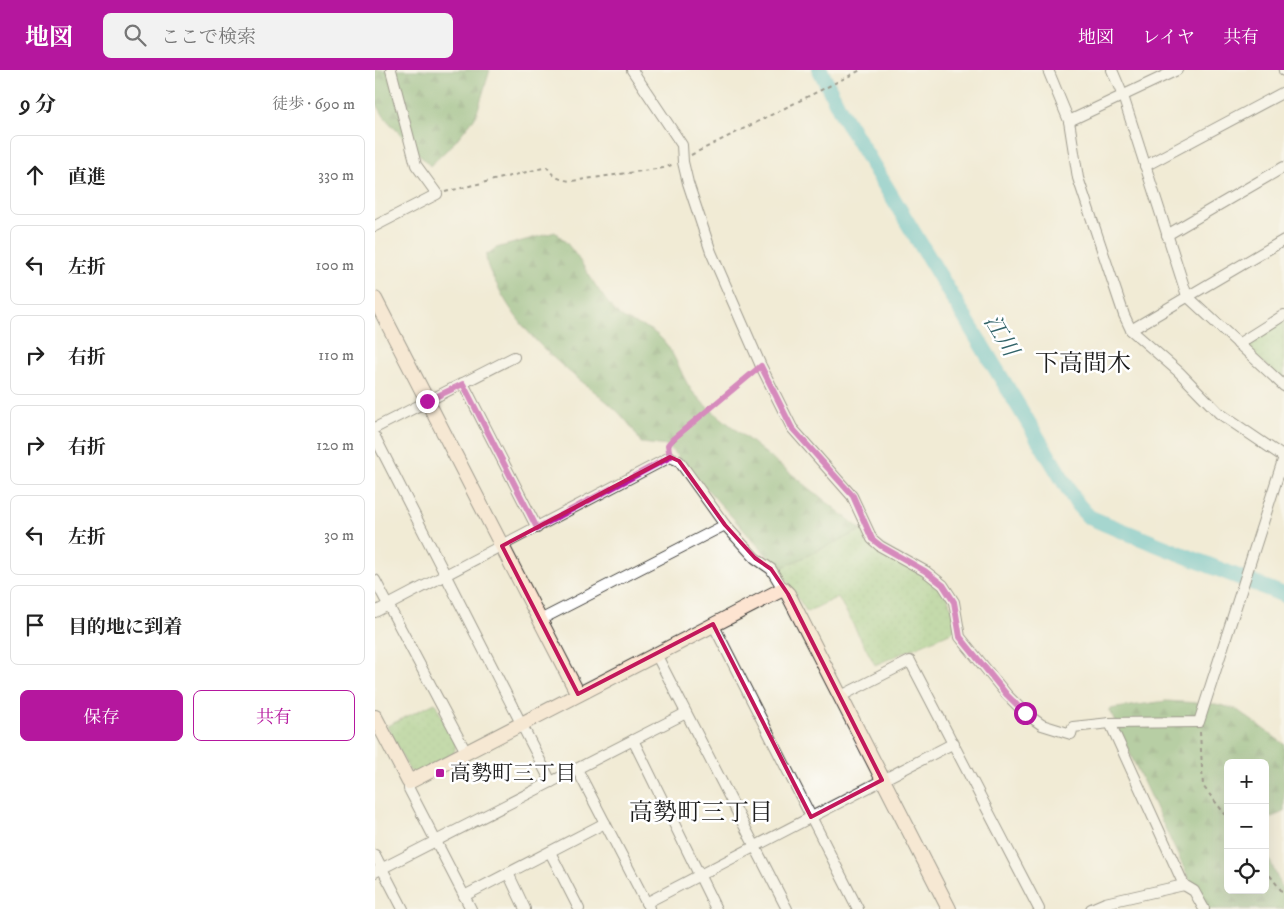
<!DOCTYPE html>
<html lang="ja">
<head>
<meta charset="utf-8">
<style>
	body { margin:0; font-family:"IM FELL DW Pica","Noto Serif JP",serif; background:#f2f2f2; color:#222 }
	.controls { position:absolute; right:15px; bottom:15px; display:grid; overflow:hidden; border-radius:8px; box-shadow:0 5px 20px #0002 }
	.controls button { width:45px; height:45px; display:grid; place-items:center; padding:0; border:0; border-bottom:1px solid #e0e0e0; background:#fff; color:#222; font:25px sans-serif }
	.stop { position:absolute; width:15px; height:15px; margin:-11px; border:4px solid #b5179e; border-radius:50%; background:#fff }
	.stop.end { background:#b5179e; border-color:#fff; box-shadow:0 1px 5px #0008 }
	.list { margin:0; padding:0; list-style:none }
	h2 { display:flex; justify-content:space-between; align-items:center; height:65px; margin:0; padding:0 20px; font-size:21px }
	h2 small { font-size:16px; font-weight:400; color:#767676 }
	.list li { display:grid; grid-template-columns:32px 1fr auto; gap:15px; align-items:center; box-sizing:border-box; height:80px; margin:0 10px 10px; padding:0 10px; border:1px solid #e0e0e0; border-radius:8px }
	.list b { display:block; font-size:19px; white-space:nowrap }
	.list em { font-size:16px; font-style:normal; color:#767676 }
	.actions { display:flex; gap:10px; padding:15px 20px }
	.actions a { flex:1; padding:11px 0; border:1px solid #b5179e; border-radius:8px; text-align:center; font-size:18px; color:#b5179e }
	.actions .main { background:#b5179e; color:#fff }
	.icon { flex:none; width:28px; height:28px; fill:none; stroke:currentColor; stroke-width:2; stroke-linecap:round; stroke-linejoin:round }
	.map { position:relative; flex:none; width:909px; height:839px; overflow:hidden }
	header { display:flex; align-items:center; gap:30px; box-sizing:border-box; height:70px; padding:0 25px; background:#b5179e; color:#fff }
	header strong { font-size:24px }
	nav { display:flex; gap:28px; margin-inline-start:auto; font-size:18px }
	.search { width:350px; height:45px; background:#f2f2f2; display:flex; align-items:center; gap:12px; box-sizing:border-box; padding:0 18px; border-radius:8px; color:#767676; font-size:19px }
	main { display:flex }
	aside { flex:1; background:#fff }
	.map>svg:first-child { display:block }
	.forest { fill:url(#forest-firs); stroke:#476342 }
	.park { fill:url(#park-dots); stroke:#55704a }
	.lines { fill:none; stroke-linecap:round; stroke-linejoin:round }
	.river { stroke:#4ebcc7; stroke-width:16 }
	.street-casing { stroke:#3c3b38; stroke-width:12 }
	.secondary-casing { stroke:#3c3b38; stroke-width:16 }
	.path { stroke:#3c3b38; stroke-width:2; stroke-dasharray:4 4; stroke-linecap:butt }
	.street { stroke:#fff; stroke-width:10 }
	.secondary { stroke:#fde4d1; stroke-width:14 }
	.route { stroke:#b5179e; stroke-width:6 }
	.marked { fill:none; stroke:#c2185b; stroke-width:4; stroke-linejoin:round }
	.poi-dot { fill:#b5179e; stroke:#fff; stroke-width:2 }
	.labels { text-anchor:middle; stroke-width:5; stroke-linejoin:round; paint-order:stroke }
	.poi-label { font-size:21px; fill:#1c1c1c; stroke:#fff; text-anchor:start }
	.water-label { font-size:22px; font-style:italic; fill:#326469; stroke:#fff }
	.quarter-label { font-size:24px; fill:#1c1c1c; stroke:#fff }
</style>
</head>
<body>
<header>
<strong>地図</strong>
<div class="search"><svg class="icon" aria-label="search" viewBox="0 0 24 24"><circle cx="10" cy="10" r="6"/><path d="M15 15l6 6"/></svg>ここで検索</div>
<nav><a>地図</a><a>レイヤ</a><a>共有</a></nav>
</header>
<main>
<aside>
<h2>9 分<small>徒歩 · 690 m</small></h2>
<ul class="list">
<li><svg class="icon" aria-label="ahead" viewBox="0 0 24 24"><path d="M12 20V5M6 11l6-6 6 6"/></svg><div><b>直進</b></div><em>330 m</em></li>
<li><svg class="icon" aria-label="left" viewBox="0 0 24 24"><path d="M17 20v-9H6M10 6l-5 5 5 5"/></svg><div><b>左折</b></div><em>100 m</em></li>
<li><svg class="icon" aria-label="right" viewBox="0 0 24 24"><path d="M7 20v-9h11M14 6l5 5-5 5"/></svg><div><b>右折</b></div><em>110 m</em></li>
<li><svg class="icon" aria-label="right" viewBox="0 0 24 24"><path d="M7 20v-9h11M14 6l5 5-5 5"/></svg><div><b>右折</b></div><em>120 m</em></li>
<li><svg class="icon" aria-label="left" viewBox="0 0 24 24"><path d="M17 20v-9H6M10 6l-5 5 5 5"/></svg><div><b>左折</b></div><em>30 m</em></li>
<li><svg class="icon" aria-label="arrive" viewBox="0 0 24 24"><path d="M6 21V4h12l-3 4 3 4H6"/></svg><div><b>目的地に到着</b></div></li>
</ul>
<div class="actions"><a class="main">保存</a><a>共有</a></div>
</aside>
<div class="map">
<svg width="909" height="839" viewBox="0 0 909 839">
	<defs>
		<pattern id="forest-firs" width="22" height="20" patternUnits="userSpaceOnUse" patternTransform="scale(1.25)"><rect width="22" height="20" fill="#72aa68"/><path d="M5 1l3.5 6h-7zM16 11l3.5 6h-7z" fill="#5d8a55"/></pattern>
		<pattern id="park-dots" width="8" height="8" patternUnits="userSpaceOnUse" patternTransform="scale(1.25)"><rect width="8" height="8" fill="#8ec578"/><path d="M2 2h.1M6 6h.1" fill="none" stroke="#7aa967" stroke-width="1.8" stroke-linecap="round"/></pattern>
	</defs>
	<rect width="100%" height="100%" fill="#fff"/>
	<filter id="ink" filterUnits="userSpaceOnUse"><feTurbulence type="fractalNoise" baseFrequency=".02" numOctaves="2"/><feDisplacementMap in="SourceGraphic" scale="10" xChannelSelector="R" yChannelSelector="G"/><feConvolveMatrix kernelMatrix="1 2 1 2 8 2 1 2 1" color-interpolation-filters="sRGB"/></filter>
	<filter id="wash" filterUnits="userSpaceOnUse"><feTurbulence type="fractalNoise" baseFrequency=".0096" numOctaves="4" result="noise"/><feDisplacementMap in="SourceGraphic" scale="20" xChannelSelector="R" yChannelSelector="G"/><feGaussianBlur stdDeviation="1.12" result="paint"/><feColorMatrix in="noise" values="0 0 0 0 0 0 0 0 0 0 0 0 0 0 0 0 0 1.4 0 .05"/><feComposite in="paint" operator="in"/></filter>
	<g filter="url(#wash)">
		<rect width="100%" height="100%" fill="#f1ebd5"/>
		<!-- forest -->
		<g class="forest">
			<path d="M0 0H115L101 46 79 73 55 96 10 48 0 31Z"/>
			<path d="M180 162C202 178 219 219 240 241 251 254 267 253 280 263 299 276 304 303 317 321 321 326 326 330 330 335L487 460 404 499 293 376 266 373C248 337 211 318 182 291 157 269 135 243 121 213 116 204 111 196 111 185L121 178Z"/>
			<path d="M791 631 841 634 861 639 909 674V742L890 750V693H853V820H890V779L909 823V839H828L734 639Z"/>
		</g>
		<!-- park -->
		<g class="park">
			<path d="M909 249V311L873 279 874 271Z"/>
			<path d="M487 460 568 515 584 559 500 595 463 527 432 542 404 499Z"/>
			<path d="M60 633 81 675 79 683 41 704 34 700 12 656Z"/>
		</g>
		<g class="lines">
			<!-- river -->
			<path class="river" d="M445 0 467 44 703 435 714 447 728 453 909 525"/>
		</g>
	</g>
	<g filter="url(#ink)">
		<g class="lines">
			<!-- street casing -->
			<g class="street-casing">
				<g id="street">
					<path d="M257 0 307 75 308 92 313 113 336 182 386 296 417 358 477 426 497 469 505 476 550 501 568 515 579 532 585 567 632 625 650 643 667 655 696 664 698 657 735 653 824 652 909 387"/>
					<path d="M673 0 694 51 703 108 749 245 756 260 804 302 844 343 909 387"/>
					<path d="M737 0 748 26 812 226 909 316"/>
					<path d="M909 0V1"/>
					<path d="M694 51 802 0"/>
					<path d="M770 96 909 22"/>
					<path d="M0 156 62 124 41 95 16 0"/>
					<path d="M792 165 909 97"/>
					<path d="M756 260 909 170"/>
					<path d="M863 274 909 245"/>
					<path d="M88 313 162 458"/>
					<path d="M0 358 139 287"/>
					<path d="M0 367 176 712"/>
					<path d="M0 510 91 682"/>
					<path d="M0 542 295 387 304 391 350 455 380 488 396 499 408 519"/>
					<path d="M165 550 350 455"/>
					<path d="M338 554 483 839"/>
					<path d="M281 584 412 839"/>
					<path d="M466 626 535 591 664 839"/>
					<path d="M735 653 809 815 819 821 829 839"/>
					<path d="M258 670 341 839"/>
					<path d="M202 699 274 838"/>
					<path d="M34 712V719L96 839"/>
					<path d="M175 782 204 839"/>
					<path d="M0 785 28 839"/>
					<path d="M0 802 311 643"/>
					<path d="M133 803 150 839"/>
					<path d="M89 826 230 753"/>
					<path d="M271 833 579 673"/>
					<path d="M716 839 730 833 809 815"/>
				</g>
			</g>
			<!-- secondary casing -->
			<g class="secondary-casing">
				<g id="secondary">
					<path d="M0 229 203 624"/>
					<path d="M0 647 34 712 408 519 413 524 574 839"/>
				</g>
			</g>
			<!-- path -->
			<g class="path">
				<path d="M316 85 486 0"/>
				<path d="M70 122 172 97C179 108 185 110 197 111L288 98 300 94"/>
				<path d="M294 378C296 366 365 314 379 302"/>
				<path d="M825 662 828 716 853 748"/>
				<path d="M890 799 909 824"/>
			</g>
			<!-- street -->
			<use href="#street" class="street"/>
			<!-- secondary -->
			<use href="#secondary" class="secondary"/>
		</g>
	</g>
	<g class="lines" filter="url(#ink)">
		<!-- route -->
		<path class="route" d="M52 331 88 314 162 458 295 387 293 375 298 369 386 296 417 358 478 426 497 469 506 476 550 501 568 515 579 532 585 567 632 625 650 643"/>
	</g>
	<!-- marked area -->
	<path d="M0 0H909V839H0ZM295 387 304 391 350 455 380 488 396 499 413 524 507 710 436 747 338 554 203 624 127 476Z" fill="#f1ebd5" fill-opacity=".55" fill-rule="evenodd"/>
	<path class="marked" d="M295 387 304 391 350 455 380 488 396 499 413 524 507 710 436 747 338 554 203 624 127 476Z"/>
	<!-- markers -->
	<rect class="poi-dot" x="60" y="698" width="10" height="10" rx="2.5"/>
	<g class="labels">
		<!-- poi labels -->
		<g class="poi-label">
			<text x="75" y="710">高勢町三丁目</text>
		</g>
		<!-- water labels -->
		<g class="water-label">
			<text transform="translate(627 265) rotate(59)" y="8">江川</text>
		</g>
		<!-- quarter labels -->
		<g class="quarter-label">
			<text x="708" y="301">下高間木</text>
			<text x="326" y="750">高勢町三丁目</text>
		</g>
	</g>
</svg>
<div class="controls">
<button>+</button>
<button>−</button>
<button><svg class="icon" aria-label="locate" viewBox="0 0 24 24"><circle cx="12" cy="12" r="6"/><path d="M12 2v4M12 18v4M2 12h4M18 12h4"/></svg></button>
</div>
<div class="stop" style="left:650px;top:643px"></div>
<div class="stop end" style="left:52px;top:331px"></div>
</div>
</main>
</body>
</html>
